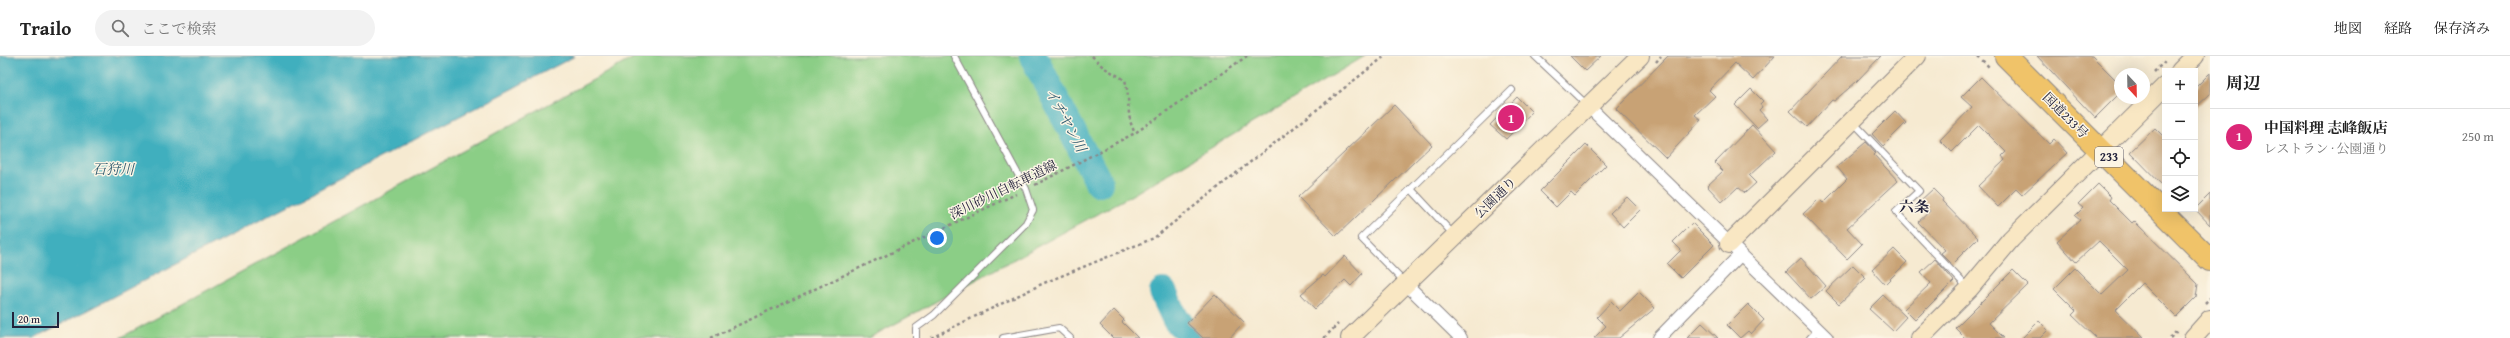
<!DOCTYPE html>
<html lang="ja">
<head>
<meta charset="utf-8">
<style>
	body { margin:0; font-family:"Gentium Book Plus","Noto Serif JP",serif; background:#f2f2f2; color:#222 }
	.controls { position:absolute; right:12px; top:12px; display:grid; overflow:hidden; border-radius:0px; box-shadow:0 4px 16px #0002 }
	.controls button { width:36px; height:36px; display:grid; place-items:center; padding:0; border:0; border-bottom:1px solid #e0e0e0; background:#fff; color:#222; font:20px sans-serif }
	.compass { position:absolute; left:2114px; top:12px; width:36px; height:36px; border-radius:50%; background:#fff; box-shadow:0 4px 16px #0002; rotate:158deg }
	.scale { position:absolute; left:12px; bottom:10px; width:47px; box-sizing:border-box; padding-left:4px; border:2px solid #22223b; border-top:0; font-size:11px; line-height:14px; white-space:nowrap; color:#22223b; -webkit-text-stroke:3px #fcf5e5; paint-order:stroke }
	.you { position:absolute; left:937px; top:182px; width:14px; height:14px; margin:-10px; border:3px solid #fff; border-radius:50%; background:#1a73e8; box-shadow:0 0 0 6px #1a73e833 }
	.badge { display:grid; place-items:center; width:26px; height:26px; border-radius:50%; background:#db2777; color:#fff; font-size:13px; font-weight:700 }
	.pin { position:absolute; translate:-50% -50%; border:2px solid #fff; box-shadow:0 1px 4px #0006 }
	.list { margin:0; padding:0; list-style:none }
	h2 { display:flex; justify-content:space-between; align-items:center; height:52px; margin:0; padding:0 16px; font-size:17px }
	h2 small { font-size:13px; font-weight:400; color:#767676 }
	.list li { display:grid; grid-template-columns:26px 1fr auto; gap:12px; align-items:center; box-sizing:border-box; height:56px; padding:0 16px; border-top:1px solid #e0e0e0 }
	.list b { display:block; font-size:15px; white-space:nowrap }
	.list p { margin:0; font-size:13px; white-space:nowrap; color:#767676 }
	.list em { font-size:13px; font-style:normal; color:#767676 }
	.icon { flex:none; width:22px; height:22px; fill:none; stroke:currentColor; stroke-width:2; stroke-linecap:round; stroke-linejoin:round }
	.map { position:relative; flex:none; width:2210px; height:282px; overflow:hidden }
	header { display:flex; align-items:center; gap:24px; box-sizing:border-box; height:56px; padding:0 20px; background:#fff; border-bottom:1px solid #e0e0e0 }
	header strong { font-size:19px }
	nav { display:flex; gap:22px; margin-inline-start:auto; font-size:14px }
	.search { width:280px; height:36px; background:#f2f2f2; display:flex; align-items:center; gap:10px; box-sizing:border-box; padding:0 14px; border-radius:22px; color:#767676; font-size:15px }
	main { display:flex }
	aside { flex:1; background:#fff }
	.map>svg:first-child { display:block }
	.green { fill:#8bce86; stroke:#567860 }
	.water { fill:#41afbe; stroke:#32687c }
	.lines { fill:none; stroke-linecap:round; stroke-linejoin:round }
	.river { stroke:#41afbe; stroke-width:28 }
	.building { fill:#c8a274 }
	.lane-casing { stroke:#8c8686; stroke-width:8 }
	.street-casing { stroke:#8c8686; stroke-width:14 }
	.secondary-casing { stroke:#8c8686; stroke-width:20 }
	.highway-casing { stroke:#8c8686; stroke-width:24 }
	.path { stroke:#8c8686; stroke-width:2.5; stroke-dasharray:3 3; stroke-linecap:butt }
	.lane { stroke:#fff; stroke-width:6 }
	.street { stroke:#fff; stroke-width:12 }
	.secondary { stroke:#f9e7c3; stroke-width:18 }
	.highway { stroke:#f0c369; stroke-width:22 }
	.labels { text-anchor:middle; stroke-width:3; stroke-linejoin:round; paint-order:stroke }
	.shield { fill:#fcf5e5; stroke:#63616e; stroke-width:1 }
	.shield-label { font-size:12px; font-weight:bold; fill:#22223b }
	.street-label { font-size:13px; fill:#22223b; stroke:#fcf5e5 }
	.water-label { font-size:14px; font-style:italic; fill:#2e5a6f; stroke:#fcf5e5 }
	.quarter-label { font-size:15px; font-weight:bold; fill:#22223b; stroke:#fcf5e5 }
</style>
</head>
<body>
<header>
<strong>Trailo</strong>
<div class="search"><svg class="icon" aria-label="search" viewBox="0 0 24 24"><circle cx="10" cy="10" r="6"/><path d="M15 15l6 6"/></svg>ここで検索</div>
<nav><a>地図</a><a>経路</a><a>保存済み</a></nav>
</header>
<main>
<div class="map">
<svg width="2210" height="282" viewBox="0 0 2210 282">
	<rect width="100%" height="100%" fill="#fcf5e5"/>
	<filter id="ink" filterUnits="userSpaceOnUse"><feTurbulence type="fractalNoise" baseFrequency=".025" numOctaves="2"/><feDisplacementMap in="SourceGraphic" scale="8" xChannelSelector="R" yChannelSelector="G"/><feConvolveMatrix kernelMatrix="1 2 1 2 8 2 1 2 1" color-interpolation-filters="sRGB"/></filter>
	<filter id="wash" filterUnits="userSpaceOnUse"><feTurbulence type="fractalNoise" baseFrequency=".012" numOctaves="4" result="noise"/><feDisplacementMap in="SourceGraphic" scale="16" xChannelSelector="R" yChannelSelector="G"/><feGaussianBlur stdDeviation="0.9" result="paint"/><feColorMatrix in="noise" values="0 0 0 0 0 0 0 0 0 0 0 0 0 0 0 0 0 1.4 0 .05"/><feComposite in="paint" operator="in"/></filter>
	<g filter="url(#wash)">
		<rect width="100%" height="100%" fill="#f6ead1"/>
		<!-- green -->
		<path class="green" d="M637 0H1365L1132 139 869 282H120Z"/>
		<!-- water -->
		<path class="water" d="M0 0H575L34 282H0Z"/>
		<g class="lines">
			<!-- river -->
			<g class="river">
				<path d="M1033 0 1099 127"/>
				<path d="M1163 236 1176 264 1195 282"/>
			</g>
		</g>
		<g id="blocks">
			<!-- building -->
			<g class="building">
				<path d="M1570 0H1601L1585 15Z"/>
				<path d="M1668 0H1775L1753 24 1735 7 1709 34 1715 40 1695 59 1701 64 1666 102 1616 53Z"/>
				<path d="M1842 0H1881L1856 26 1834 45 1832 44 1807 71 1790 55Z"/>
				<path d="M2037 0H2092L2120 28V37L2095 62Z"/>
				<path d="M2210 17V38L2195 52V32Z"/>
				<path d="M1981 21 2049 88 2054 83 2067 97 2022 139 2016 133 1998 151 1978 130 2005 104 2002 100 2006 96 1979 69 1952 96 1940 84 1972 51 1961 41Z"/>
				<path d="M1751 33 1763 45 1760 48 1762 51 1759 54 1767 63 1757 72 1735 49Z"/>
				<path d="M1517 41 1532 56 1506 83 1490 69Z"/>
				<path d="M1394 49 1432 89 1336 180 1298 141Z"/>
				<path d="M1895 55 1906 67 1883 90 1872 78Z"/>
				<path d="M1752 69 1776 95 1749 120 1756 127 1745 137 1738 131 1722 146 1707 130 1723 115 1715 107Z"/>
				<path d="M2155 72 2165 82V132L2130 96Z"/>
				<path d="M1866 86 1876 97 1874 99 1898 125 1847 172 1862 188 1847 203 1803 158 1819 143 1823 147 1847 123 1837 111Z"/>
				<path d="M1586 89 1606 109 1575 140 1571 136 1556 151 1540 135Z"/>
				<path d="M2098 128 2111 141 2109 144 2132 167 2134 165 2198 228 2196 241 2176 261 2142 227 2115 254 2144 282H2096L2072 259 2076 255 2054 233 2075 212 2102 239 2128 214 2099 185 2076 206 2057 185 2080 164 2075 160 2083 152 2078 148Z"/>
				<path d="M1933 133 1943 143 1942 145 1978 182 1952 208 1941 197 1945 194 1918 166 1930 155 1920 145Z"/>
				<path d="M2210 138V169L2195 153Z"/>
				<path d="M1627 141 1640 154 1623 171 1610 157Z"/>
				<path d="M1692 167 1714 189 1681 222 1667 208 1681 194 1673 186Z"/>
				<path d="M1894 193 1907 206 1885 228 1872 214Z"/>
				<path d="M1345 200 1362 218 1351 230 1345 224 1315 253 1301 238 1323 219 1325 221Z"/>
				<path d="M1801 202 1826 230 1811 243 1786 216Z"/>
				<path d="M1935 203 1954 225 1915 264 1904 253 1931 227 1921 216Z"/>
				<path d="M1853 209 1866 222 1839 248 1826 235Z"/>
				<path d="M2013 214 2028 229 1989 267 2004 282H1965L1955 272Z"/>
				<path d="M1639 236 1655 252 1619 282H1594L1606 270 1597 261 1611 246 1620 255Z"/>
				<path d="M1215 238 1244 266 1229 282H1203L1187 267Z"/>
				<path d="M1883 239 1906 261 1893 275 1869 253Z"/>
				<path d="M1748 248 1764 264 1751 278 1748 275 1740 282 1727 269Z"/>
				<path d="M1114 254 1124 264 1122 266 1138 282H1113L1100 269Z"/>
				<path d="M2039 265 2048 274 2040 282H2022Z"/>
				<path d="M1702 267 1718 282H1687Z"/>
			</g>
		</g>
	</g>
	<g filter="url(#ink)">
		<use href="#blocks" fill-opacity="0" stroke="#8c8686" stroke-width="1"/>
		<g class="lines">
			<!-- lane casing -->
			<g class="lane-casing">
				<g id="lane">
					<path d="M1535 0 1587 49"/>
					<path d="M1853 66 1919 135 1896 156 1968 232"/>
					<path d="M1411 133 1454 179"/>
					<path d="M1405 227 1361 182 1512 34"/>
					<path d="M916 282V272L934 259 1026 167 1033 154 1026 133 954 0"/>
					<path d="M1003 282 1059 272 1070 282"/>
					<path d="M1810 282 1818 274"/>
				</g>
			</g>
			<!-- street casing -->
			<g class="street-casing">
				<g id="street">
					<path d="M1588 50 1827 282"/>
					<path d="M1406 228 1461 282"/>
					<path d="M1659 282 1740 199"/>
				</g>
			</g>
			<!-- secondary casing -->
			<g class="secondary-casing">
				<g id="secondary">
					<path d="M2180 15 2195 0"/>
					<path d="M1729 188 1917 0"/>
					<path d="M1350 282 1640 0"/>
					<path d="M1920 282 1969 233 2011 183 2165 30"/>
					<path d="M2193 282 2210 263"/>
				</g>
			</g>
			<!-- highway casing -->
			<g class="highway-casing">
				<path id="highway" d="M2006 0 2210 204"/>
			</g>
			<!-- path -->
			<g class="path">
				<path d="M1092 0 1103 11 1125 24C1131 44 1125 59 1135 77"/>
				<path d="M1978 0 1990 12"/>
				<path d="M1656 6 1661 0"/>
				<path d="M2154 16 2166 4"/>
				<path d="M1035 129 1135 77 1247 0"/>
				<path d="M2205 247 2210 242"/>
				<path d="M711 282 1016 138"/>
				<path d="M931 282 1044 227 1154 182 1385 0"/>
				<path d="M1324 282 1338 268"/>
				<path d="M2170 282 2177 275"/>
			</g>
			<!-- lane -->
			<use href="#lane" class="lane"/>
			<!-- street -->
			<use href="#street" class="street"/>
			<!-- secondary -->
			<use href="#secondary" class="secondary"/>
			<!-- highway -->
			<use href="#highway" class="highway"/>
		</g>
	</g>
	<g class="labels">
		<!-- shield labels -->
		<rect class="shield" x="2095" y="91" width="28" height="20" rx="3"/>
		<g class="shield-label">
			<text x="2109" y="105">233</text>
		</g>
		<!-- street labels -->
		<g class="street-label">
			<text transform="translate(2066 59) rotate(45)" y="5">国道233号</text>
			<text transform="translate(1003 133) rotate(-26)" y="5">深川砂川自転車道線</text>
			<text transform="translate(1495 141) rotate(-44)" y="5">公園通り</text>
		</g>
		<!-- water labels -->
		<g class="water-label">
			<text transform="translate(1066 64) rotate(62)" y="5">イチヤン川</text>
			<text x="113" y="118">石狩川</text>
		</g>
		<!-- quarter labels -->
		<g class="quarter-label">
			<text x="1914" y="156">六条</text>
		</g>
	</g>
</svg>
<div class="controls">
<button>+</button>
<button>−</button>
<button><svg class="icon" aria-label="locate" viewBox="0 0 24 24"><circle cx="12" cy="12" r="6"/><path d="M12 2v4M12 18v4M2 12h4M18 12h4"/></svg></button>
<button><svg class="icon" aria-label="layers" viewBox="0 0 24 24"><path d="M12 4l9 5-9 5-9-5zM3 14l9 5 9-5"/></svg></button>
</div>
<svg class="compass" viewBox="-18 -18 36 36"><path d="M0-13l5 13h-10z" fill="#e53935"/><path d="M0 13l5-13h-10z" fill="#767676"/></svg>
<div class="scale">20 m</div>
<div class="you"></div>
<div class="pin badge" style="left:1511px;top:62px">1</div>
</div>
<aside>
<h2>周辺<small></small></h2>
<ul class="list">
<li><span class="badge">1</span><div><b>中国料理 志峰飯店</b><p>レストラン · 公園通り</p></div><em>250 m</em></li>
</ul>
</aside>
</main>
</body>
</html>
